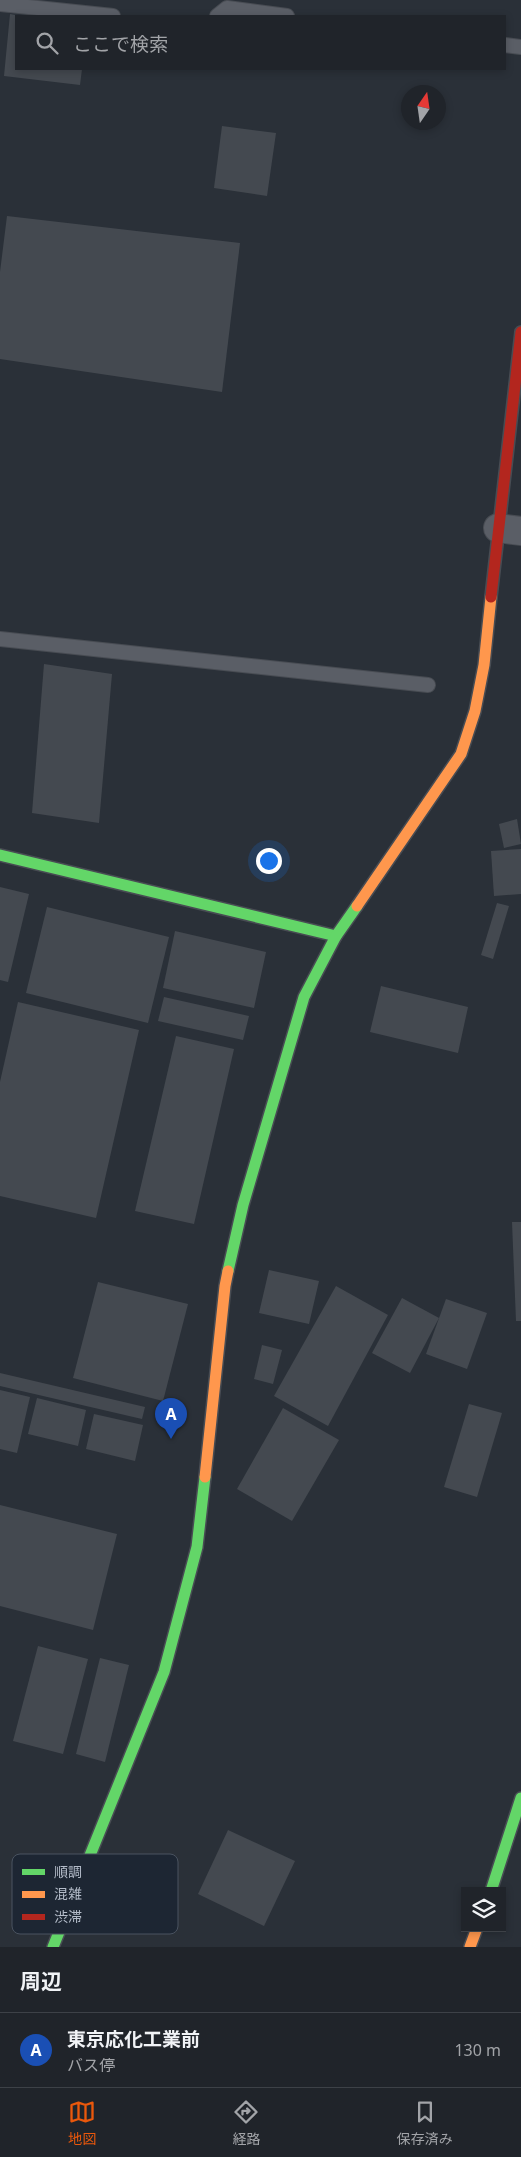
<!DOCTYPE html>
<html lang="ja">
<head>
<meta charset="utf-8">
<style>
	body { margin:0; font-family:"Noto Sans","Noto Sans JP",sans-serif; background:#282c32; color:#f1f3f6 }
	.controls { position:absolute; right:15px; bottom:15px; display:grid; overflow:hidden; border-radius:0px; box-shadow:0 2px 8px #0003 }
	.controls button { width:45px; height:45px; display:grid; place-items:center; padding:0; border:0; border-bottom:1px solid #3d4147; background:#20242a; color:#f1f3f6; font:25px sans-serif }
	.compass { position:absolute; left:401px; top:85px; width:45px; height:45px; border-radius:50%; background:#20242a; box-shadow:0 2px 8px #0003; rotate:13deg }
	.you { position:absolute; left:268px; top:860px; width:18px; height:18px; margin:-12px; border:4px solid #fff; border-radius:50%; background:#1a73e8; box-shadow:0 0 0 8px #1a73e833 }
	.badge { display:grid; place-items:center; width:32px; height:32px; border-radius:50%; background:#ea580c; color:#fff; font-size:16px; font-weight:700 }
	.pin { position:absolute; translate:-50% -41px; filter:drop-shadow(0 1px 2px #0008) }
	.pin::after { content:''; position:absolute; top:26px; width:18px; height:15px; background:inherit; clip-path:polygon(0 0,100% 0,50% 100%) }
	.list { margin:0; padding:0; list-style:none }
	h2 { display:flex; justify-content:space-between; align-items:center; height:65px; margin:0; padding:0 20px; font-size:21px }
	h2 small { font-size:16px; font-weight:400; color:#a2a4a8 }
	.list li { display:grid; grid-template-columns:32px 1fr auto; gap:15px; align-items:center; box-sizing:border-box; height:75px; padding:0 20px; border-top:1px solid #3d4147 }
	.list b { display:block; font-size:19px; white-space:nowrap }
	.list p { margin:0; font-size:16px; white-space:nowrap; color:#a2a4a8 }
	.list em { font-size:16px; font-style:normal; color:#a2a4a8 }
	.icon { flex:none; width:28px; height:28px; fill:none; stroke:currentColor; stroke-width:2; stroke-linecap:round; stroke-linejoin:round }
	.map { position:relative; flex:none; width:521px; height:1947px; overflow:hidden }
	.search { position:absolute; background:#20242a; box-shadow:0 2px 8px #0003; left:15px; right:15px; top:15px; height:55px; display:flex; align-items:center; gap:12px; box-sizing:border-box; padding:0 18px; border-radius:0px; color:#a2a4a8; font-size:19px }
	.sheet { height:140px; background:#20242a }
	nav { display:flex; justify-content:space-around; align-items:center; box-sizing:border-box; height:70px; border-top:1px solid #3d4147; background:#20242a; font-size:14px; color:#a2a4a8 }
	nav a { display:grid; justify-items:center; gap:2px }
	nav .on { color:#ea580c }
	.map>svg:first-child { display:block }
	.building { fill:#444950 }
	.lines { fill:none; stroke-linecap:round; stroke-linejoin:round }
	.lane-casing { stroke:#484c53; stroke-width:16 }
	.street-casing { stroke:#484c53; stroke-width:30 }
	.fast-casing { stroke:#484c53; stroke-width:14 }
	.slow-casing { stroke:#484c53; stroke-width:14 }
	.jam-casing { stroke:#484c53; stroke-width:14 }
	.lane { stroke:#5a5e66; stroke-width:14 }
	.street { stroke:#5a5e66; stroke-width:28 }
	.fast { stroke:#63d668; stroke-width:11 }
	.slow { stroke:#ff974d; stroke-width:11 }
	.jam { stroke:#b3261e; stroke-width:11 }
	.key { fill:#1d2633; stroke:#4a5360; stroke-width:1 }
	.key-label { font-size:14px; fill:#b4bcc9 }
</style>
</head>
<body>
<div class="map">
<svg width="521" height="1947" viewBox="0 0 521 1947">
	<rect width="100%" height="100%" fill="#2a3038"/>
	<!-- building -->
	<g class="building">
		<path d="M10 14 16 15V69H82L80 85 4 76Z"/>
		<path d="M222 126 276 133 267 196 214 188Z"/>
		<path d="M7 216 240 243 222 392 0 359V272Z"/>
		<path d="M44 664 112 674 99 823 32 813Z"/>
		<path d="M517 819 521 844 504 848 499 824Z"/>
		<path d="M521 849V894L494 896 491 851Z"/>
		<path d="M0 887 29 894 8 982 0 980Z"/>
		<path d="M497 903 509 906 493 959 481 955Z"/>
		<path d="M47 907 169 937 148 1023 26 993Z"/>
		<path d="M175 931 266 952 254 1008 163 988Z"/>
		<path d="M381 986 468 1007 458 1053 370 1032Z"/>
		<path d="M164 997 249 1016 243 1040 158 1021Z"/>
		<path d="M18 1002 139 1030 96 1218 0 1196V1082Z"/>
		<path d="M176 1036 234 1049 194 1224 135 1211Z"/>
		<path d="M512 1222H521V1321H516Z"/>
		<path d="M269 1270 319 1281 309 1324 259 1313Z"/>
		<path d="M98 1282 188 1304 163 1401 73 1378Z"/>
		<path d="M336 1286 388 1315 328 1426 274 1396Z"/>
		<path d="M402 1298 439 1318 410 1373 372 1353Z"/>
		<path d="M446 1299 487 1313 467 1369 426 1354Z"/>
		<path d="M262 1345 282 1350 273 1384 254 1379Z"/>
		<path d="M0 1373 145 1407 142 1419 0 1386Z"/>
		<path d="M0 1390 30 1397 17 1453 0 1449Z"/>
		<path d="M37 1398 86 1410 78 1446 28 1434Z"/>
		<path d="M469 1404 502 1413 477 1497 444 1487Z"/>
		<path d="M283 1408 339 1440 292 1521 237 1489Z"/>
		<path d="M94 1414 143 1425 135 1461 86 1449Z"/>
		<path d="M0 1505 117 1534 93 1630 0 1606Z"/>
		<path d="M38 1646 88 1659 63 1754 13 1741Z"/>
		<path d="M100 1658 129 1665 105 1762 76 1754Z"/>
		<path d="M228 1830 295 1861 264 1926 198 1894Z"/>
	</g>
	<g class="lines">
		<!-- lane casing -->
		<g class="lane-casing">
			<g id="lane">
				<path d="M0 4 113 16"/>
				<path d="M217 16 227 8 287 16"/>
				<path d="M505 45 521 47"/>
				<path d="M0 639 428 685"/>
			</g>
		</g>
		<!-- street casing -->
		<g class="street-casing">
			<path id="street" d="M498 528 521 531"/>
		</g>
		<!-- fast casing -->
		<g class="fast-casing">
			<g id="fast">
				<path d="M0 855 336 936"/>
				<path d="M228 1271 243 1205 304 997 336 936 357 906"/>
				<path d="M491 1891 521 1798"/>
				<path d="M53 1947 164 1672 197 1547 205 1477"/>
			</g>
		</g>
		<!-- slow casing -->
		<g class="slow-casing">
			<g id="slow">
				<path d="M357 906 461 754 475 711 484 665 491 597"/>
				<path d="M205 1477 225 1286 228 1271"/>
				<path d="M470 1947 477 1928"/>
			</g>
		</g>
		<!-- jam casing -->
		<g class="jam-casing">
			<path id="jam" d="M491 597 521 332"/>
		</g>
		<!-- lane -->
		<use href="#lane" class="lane"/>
		<!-- street -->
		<use href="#street" class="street"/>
		<!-- fast -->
		<use href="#fast" class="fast"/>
		<!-- slow -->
		<use href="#slow" class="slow"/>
		<!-- jam -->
		<use href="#jam" class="jam"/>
	</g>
	<!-- legend -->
	<rect x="12" y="1854" width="166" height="80" rx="8" class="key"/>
	<rect x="22" y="1869" width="23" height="6" fill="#63d668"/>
	<rect x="22" y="1891" width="23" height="7" fill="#ff974d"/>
	<rect x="22" y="1914" width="23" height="6" fill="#b3261e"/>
	<g class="key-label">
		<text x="54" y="1877">順調</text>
		<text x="54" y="1899">混雑</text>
		<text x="54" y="1922">渋滞</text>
	</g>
</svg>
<div class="controls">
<button><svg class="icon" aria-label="layers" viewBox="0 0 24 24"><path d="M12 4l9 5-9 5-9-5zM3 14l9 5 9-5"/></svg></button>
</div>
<svg class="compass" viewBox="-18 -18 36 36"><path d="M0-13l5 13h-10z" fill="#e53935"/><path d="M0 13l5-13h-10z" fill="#a2a4a8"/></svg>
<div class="you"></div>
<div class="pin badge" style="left:171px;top:1439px;background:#1a4fb4">A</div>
<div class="search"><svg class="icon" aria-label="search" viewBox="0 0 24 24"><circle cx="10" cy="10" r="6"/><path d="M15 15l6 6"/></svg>ここで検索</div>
</div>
<section class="sheet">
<h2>周辺<small></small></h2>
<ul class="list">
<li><span class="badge" style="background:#1a4fb4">A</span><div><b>東京応化工業前</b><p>バス停</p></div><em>130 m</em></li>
</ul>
</section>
<nav>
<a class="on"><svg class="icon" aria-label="map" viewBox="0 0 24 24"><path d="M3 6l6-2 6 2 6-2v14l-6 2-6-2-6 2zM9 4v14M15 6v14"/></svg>地図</a>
<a><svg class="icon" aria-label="directions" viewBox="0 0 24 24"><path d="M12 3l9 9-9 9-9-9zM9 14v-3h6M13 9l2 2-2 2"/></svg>経路</a>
<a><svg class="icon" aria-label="saved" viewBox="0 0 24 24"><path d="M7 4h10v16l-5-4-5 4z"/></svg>保存済み</a>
</nav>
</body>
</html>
